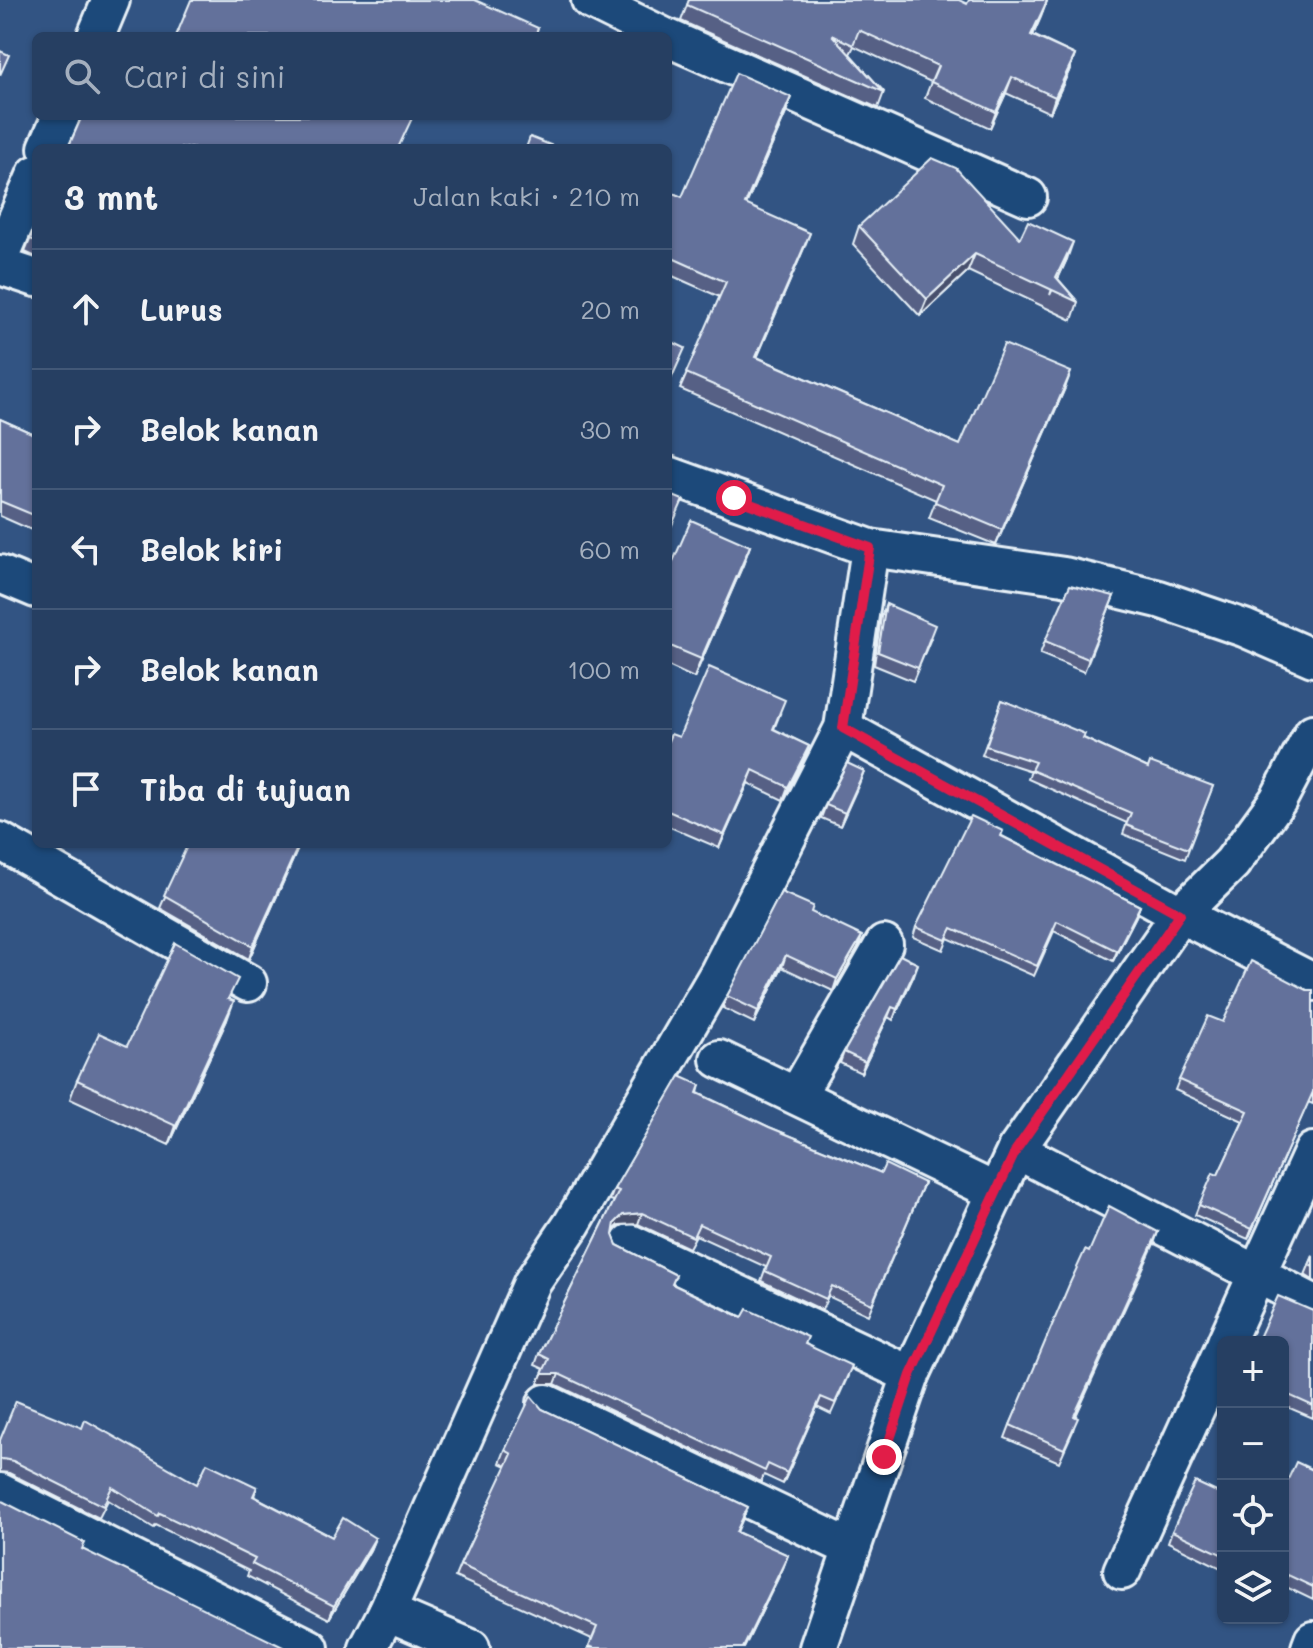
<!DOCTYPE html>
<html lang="id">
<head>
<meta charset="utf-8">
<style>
	body { margin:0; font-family:Mali,sans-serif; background:#324a6b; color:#f1f3f6 }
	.controls { position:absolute; right:24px; bottom:24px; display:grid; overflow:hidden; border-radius:12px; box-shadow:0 2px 6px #0004 }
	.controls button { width:72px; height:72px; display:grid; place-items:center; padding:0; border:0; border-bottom:2px solid #425877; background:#263f62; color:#f1f3f6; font:40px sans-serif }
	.stop { position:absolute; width:24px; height:24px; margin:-18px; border:6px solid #e11d48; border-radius:50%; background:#fff }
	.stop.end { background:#e11d48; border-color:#fff; box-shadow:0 2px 8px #0008 }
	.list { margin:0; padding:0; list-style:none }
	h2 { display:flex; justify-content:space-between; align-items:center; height:104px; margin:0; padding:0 32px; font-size:34px }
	h2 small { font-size:26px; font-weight:400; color:#a4afbe }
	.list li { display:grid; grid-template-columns:52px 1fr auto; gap:24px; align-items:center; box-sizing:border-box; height:120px; padding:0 32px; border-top:2px solid #425877 }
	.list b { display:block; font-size:30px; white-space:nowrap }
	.list em { font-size:26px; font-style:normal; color:#a4afbe }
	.icon { flex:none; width:44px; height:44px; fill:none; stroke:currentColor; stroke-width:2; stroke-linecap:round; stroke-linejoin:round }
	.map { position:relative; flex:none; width:1313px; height:1648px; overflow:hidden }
	.search { position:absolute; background:#263f62; box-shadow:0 2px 6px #0004; left:32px; top:32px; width:640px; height:88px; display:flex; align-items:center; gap:20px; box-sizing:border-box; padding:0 28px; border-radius:12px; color:#a4afbe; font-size:30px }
	.panel { position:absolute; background:#263f62; box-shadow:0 2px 6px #0004; left:32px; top:144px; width:640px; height:704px; border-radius:12px }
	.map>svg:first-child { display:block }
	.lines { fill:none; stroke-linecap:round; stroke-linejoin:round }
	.street-casing { stroke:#e8f1f8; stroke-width:42 }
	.street { stroke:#1f4a7a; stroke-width:36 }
	.wall { fill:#566185; stroke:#e8f1f8; stroke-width:2 }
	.shaded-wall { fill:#464f6c; stroke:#e8f1f8; stroke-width:2 }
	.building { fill:#64719b; stroke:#e8f1f8; stroke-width:2 }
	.route { stroke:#e11d48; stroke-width:10 }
</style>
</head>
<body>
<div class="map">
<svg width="1313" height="1648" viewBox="0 0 1313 1648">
	<rect width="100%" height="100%" fill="#325483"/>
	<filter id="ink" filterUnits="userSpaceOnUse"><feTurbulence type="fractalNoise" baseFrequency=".0125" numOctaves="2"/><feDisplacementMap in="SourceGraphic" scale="16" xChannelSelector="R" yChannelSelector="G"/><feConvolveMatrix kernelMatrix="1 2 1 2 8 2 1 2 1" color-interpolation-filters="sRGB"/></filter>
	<g filter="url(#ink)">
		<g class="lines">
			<!-- street casing -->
			<g class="street-casing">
				<g id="street">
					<path d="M590 0 663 36"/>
					<path d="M96 36 111 0"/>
					<path d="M668 38 1028 197"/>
					<path d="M47 148 61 116"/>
					<path d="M0 258 36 174"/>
					<path d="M0 266 36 278"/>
					<path d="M668 475 870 548 1064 576 1159 599 1244 628 1313 658"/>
					<path d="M0 574 36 589"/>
					<path d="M843 728 1180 914 1313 982"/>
					<path d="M0 841 248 983"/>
					<path d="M719 1059 994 1191"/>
					<path d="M797 1095 884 944"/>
					<path d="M1016 1150 1313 1303"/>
					<path d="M630 1243 911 1375"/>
					<path d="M1226 1342 1313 1151"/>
					<path d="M546 1403 851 1548"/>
					<path d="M0 1492 310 1648"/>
					<path d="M1122 1571 1223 1349"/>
					<path d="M387 1612 532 1283 572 1224 719 972 843 728 870 548"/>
					<path d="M368 1648 387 1612 471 1648"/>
					<path d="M818 1648 911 1375 1016 1150 1180 914 1232 863 1278 800 1313 733"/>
					<path d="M1310 1648 1313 1640"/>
				</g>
			</g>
			<!-- street -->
			<use href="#street" class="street"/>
		</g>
		<!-- wall -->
		<g class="wall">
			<path d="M689 0 967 4 1047 1 1033 35 1075 55 1069 71 1050 113 1006 93 990 128 925 98 931 82 854 46 850 54 884 92 878 108 681 21Z"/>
			<path d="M786 113 746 205 804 248 757 357 960 445 1065 388 996 545 929 518 936 500 680 389 720 297 668 274V191L682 197Z"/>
			<path d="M36 225V257L25 252Z"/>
			<path d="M859 226 1020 238 1067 259 1058 279 1078 302 1072 320 968 271 920 316 853 244Z"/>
			<path d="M0 419 36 435V532L0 516Z"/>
			<path d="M750 546 743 565 694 678 668 666V573Z"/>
			<path d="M1114 596 1084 672 1040 654 1045 641Z"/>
			<path d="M886 604 931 638 913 681 874 665 881 617Z"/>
			<path d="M1002 700 1148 768 1213 786 1185 859 1123 834 1127 823 1028 779 1031 771 982 755Z"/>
			<path d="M780 714 774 729 809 746 804 759 783 800 748 783 719 848 668 826V741L679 737Z"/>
			<path d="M864 771 840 826 821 818 826 805Z"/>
			<path d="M1002 836 1140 906 1136 916 1113 961 1054 931 1034 976 948 938 943 950 913 937 916 927Z"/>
			<path d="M188 844H300L249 959 160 908Z"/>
			<path d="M811 912 858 948 833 991 782 967 754 1023 723 1008 727 996Z"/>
			<path d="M914 975 893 1020 888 1017 861 1073 840 1063 844 1052Z"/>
			<path d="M1307 990H1313V1104L1308 1102 1248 1239 1195 1215 1199 1205 1218 1175 1243 1121 1175 1090 1179 1080 1223 1022Z"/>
			<path d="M230 999 227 1020 169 1145 70 1099 77 1080 127 1046Z"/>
			<path d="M700 1085 698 1093 769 1127 881 1173 924 1183 868 1315 828 1296 822 1310 761 1281 766 1267 696 1235 689 1248 638 1224 619 1225 614 1231 613 1235 617 1245 676 1275 672 1284 742 1318 806 1344 848 1376 831 1414 817 1407 783 1484 764 1475 761 1482 555 1384H538L544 1369 535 1365 539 1354 614 1201 610 1200 614 1189Z"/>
			<path d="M1158 1232 1075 1417 1073 1431 1059 1462 1005 1438 1010 1425 1089 1252Z"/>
			<path d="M1313 1256V1280L1305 1275Z"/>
			<path d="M1313 1311V1418L1285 1406 1283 1411V1342Z"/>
			<path d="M542 1409 748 1507 737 1532 788 1555 783 1568 744 1648H588L592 1639 455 1577 460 1565 507 1466 500 1463 505 1450Z"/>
			<path d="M0 1440 197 1484 257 1487 254 1496 332 1537 375 1538 370 1550 329 1619 247 1576 249 1571 156 1525 154 1528 108 1500 99 1518 9 1473 0 1472Z"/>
			<path d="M1313 1470V1600L1284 1586Z"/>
			<path d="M1223 1495V1569L1168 1542 1172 1531Z"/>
		</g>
		<!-- shaded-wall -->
		<g class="shaded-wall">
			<path d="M1047 1 1041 17 1026 51 1031 35Z"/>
			<path d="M1075 55 1069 71 1050 113 1055 97Z"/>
			<path d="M1012 77 1006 93 990 128 996 112Z"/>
			<path d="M791 97 786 113 739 220 745 204Z"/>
			<path d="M810 233 804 248 751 372 756 357Z"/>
			<path d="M1073 242 1067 259 1050 295 1056 277Z"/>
			<path d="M975 254 968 271 920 316 927 299Z"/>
			<path d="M1071 372 1065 388 996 545 1002 530Z"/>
			<path d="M750 546 743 565 694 678 701 659Z"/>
			<path d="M809 746 804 759 783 800 788 787Z"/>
			<path d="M753 770 748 783 719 848 724 835Z"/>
			<path d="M864 771 859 784 840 826 845 813Z"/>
			<path d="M299 844H300L249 959 253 946Z"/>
			<path d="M1140 906 1136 916 1113 961 1117 951Z"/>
			<path d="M862 936 858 948 833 991 837 979Z"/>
			<path d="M786 955 782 967 754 1023 758 1011Z"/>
			<path d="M918 964 914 975 893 1020 897 1009Z"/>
			<path d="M234 1001 227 1020 169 1145 176 1126Z"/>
			<path d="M892 1007 888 1017 861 1073 865 1062Z"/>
			<path d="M1312 1091 1308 1102 1248 1239 1252 1229Z"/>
			<path d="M642 1213 638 1224 619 1225 611 1233 615 1223 623 1215Z"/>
			<path d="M1158 1232 1154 1244 1070 1429 1074 1416Z"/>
			<path d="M542 1374H559L555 1384H538Z"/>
			<path d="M821 1397 817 1407 783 1484 787 1473Z"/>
			<path d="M375 1538 370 1550 329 1619 334 1606Z"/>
			<path d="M788 1555 783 1568 744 1648H743Z"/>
		</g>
		<!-- building -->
		<g class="building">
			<path d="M191 0H475L538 28 535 36H176Z"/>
			<path d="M689 0H959L967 4 969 0H1045L1047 1 1031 35 1075 55 1055 97 1012 77 996 112 931 82 938 66 859 30 853 45 832 35 884 92 687 5Z"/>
			<path d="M0 51 9 55 0 75Z"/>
			<path d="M736 73 791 97 745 204 810 233 756 357 960 445 1004 344 1071 372 1002 530 935 502 942 485 686 373 726 282 668 256V191L682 197Z"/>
			<path d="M82 116H413L398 148H68Z"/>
			<path d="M530 137 558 148H526Z"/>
			<path d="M932 158 956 168 1020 238 1028 221 1073 242 1056 277 1078 302 975 254 927 299 859 226Z"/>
			<path d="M36 225V241L30 239Z"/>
			<path d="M668 340 685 348 668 386Z"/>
			<path d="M0 419 36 435V516L0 501Z"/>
			<path d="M668 494 683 500 668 534Z"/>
			<path d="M691 520 750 546 701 659 668 645V573Z"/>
			<path d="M1070 585 1114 596 1088 659 1045 641Z"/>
			<path d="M886 604 935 625 918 668 878 652Z"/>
			<path d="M709 667 785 700 773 729 809 746 788 787 753 770 724 835 668 811V741L671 734 679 737Z"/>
			<path d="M1002 700 1085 734 1083 738 1148 768 1150 762 1213 786 1188 849 1126 825 1131 813 1031 770 1035 762 986 746Z"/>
			<path d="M847 763 864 771 845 813 826 805Z"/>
			<path d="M971 816 1003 831 1001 836 1140 906 1117 951 1057 921 1037 966 952 928 946 940 916 927Z"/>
			<path d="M188 844H299L253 946 164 895Z"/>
			<path d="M781 892 813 906 811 912 862 936 837 979 786 955 758 1011 727 996Z"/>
			<path d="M175 943 238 979 228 999 234 1001 176 1126 77 1080 99 1033 127 1046Z"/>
			<path d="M900 955 918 964 897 1009 892 1007 865 1062 844 1052Z"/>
			<path d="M1251 961 1307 990H1313V1092L1252 1229 1199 1205 1213 1173 1218 1175 1248 1111 1179 1080 1208 1016 1223 1022Z"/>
			<path d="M680 1076 700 1085 697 1093 769 1127 881 1173 885 1164 924 1183 872 1304 832 1286 826 1299 765 1271 771 1257 699 1224 693 1237 642 1213 623 1215 615 1223 613 1235 617 1245 676 1275 672 1284 742 1318 747 1309 808 1337 805 1344 852 1366 835 1403 821 1397 787 1473 768 1464 765 1471 559 1374H542L549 1359 539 1354 619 1191 614 1189Z"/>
			<path d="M1109 1206 1158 1232 1074 1416 1078 1418 1064 1449 1010 1425 1069 1285 1085 1250 1089 1252Z"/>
			<path d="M1313 1256V1267L1309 1265Z"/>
			<path d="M1278 1296 1313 1311V1406L1289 1395 1286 1403 1283 1402V1342H1257Z"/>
			<path d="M531 1396 542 1409 748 1507 736 1532 788 1555 743 1648H594L589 1646 597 1627 460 1565 512 1454 505 1450Z"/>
			<path d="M16 1401 82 1428 85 1420 197 1484 207 1463 257 1487 253 1496 332 1537 343 1518 375 1538 334 1606 252 1564 255 1559 160 1513 158 1516 112 1487 103 1506 13 1461 3 1459 0 1460V1440Z"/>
			<path d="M1296 1462 1313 1470V1587L1288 1575 1283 1585V1490Z"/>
			<path d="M1195 1482 1223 1495V1555L1172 1531Z"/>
			<path d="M0 1500 85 1543 82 1549 285 1648H0Z"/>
		</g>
	</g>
	<g class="lines" filter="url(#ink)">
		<!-- route -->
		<path class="route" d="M734 498 870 548 843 728 1180 914 1016 1150 911 1375 884 1457"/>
	</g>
</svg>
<div class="controls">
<button>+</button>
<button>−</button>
<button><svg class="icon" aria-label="locate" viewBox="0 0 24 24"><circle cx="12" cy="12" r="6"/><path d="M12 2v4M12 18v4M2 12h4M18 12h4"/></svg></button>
<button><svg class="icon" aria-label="layers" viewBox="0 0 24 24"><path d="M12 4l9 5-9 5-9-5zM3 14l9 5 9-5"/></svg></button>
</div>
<div class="stop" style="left:734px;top:498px"></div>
<div class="stop end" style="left:884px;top:1457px"></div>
<div class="search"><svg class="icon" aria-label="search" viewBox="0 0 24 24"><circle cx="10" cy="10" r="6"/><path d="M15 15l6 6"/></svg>Cari di sini</div>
<section class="panel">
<h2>3 mnt<small>Jalan kaki · 210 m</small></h2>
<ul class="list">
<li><svg class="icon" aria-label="ahead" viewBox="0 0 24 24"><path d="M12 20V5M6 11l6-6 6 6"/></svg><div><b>Lurus</b></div><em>20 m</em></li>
<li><svg class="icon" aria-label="right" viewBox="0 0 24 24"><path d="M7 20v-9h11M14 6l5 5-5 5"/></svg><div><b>Belok kanan</b></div><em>30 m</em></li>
<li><svg class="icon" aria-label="left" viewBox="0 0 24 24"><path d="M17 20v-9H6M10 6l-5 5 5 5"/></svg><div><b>Belok kiri</b></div><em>60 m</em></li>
<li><svg class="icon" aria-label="right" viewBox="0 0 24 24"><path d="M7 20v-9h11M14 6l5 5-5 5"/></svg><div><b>Belok kanan</b></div><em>100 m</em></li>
<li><svg class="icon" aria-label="arrive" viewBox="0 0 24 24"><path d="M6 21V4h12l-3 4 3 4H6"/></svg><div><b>Tiba di tujuan</b></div></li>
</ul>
</section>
</div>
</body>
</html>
